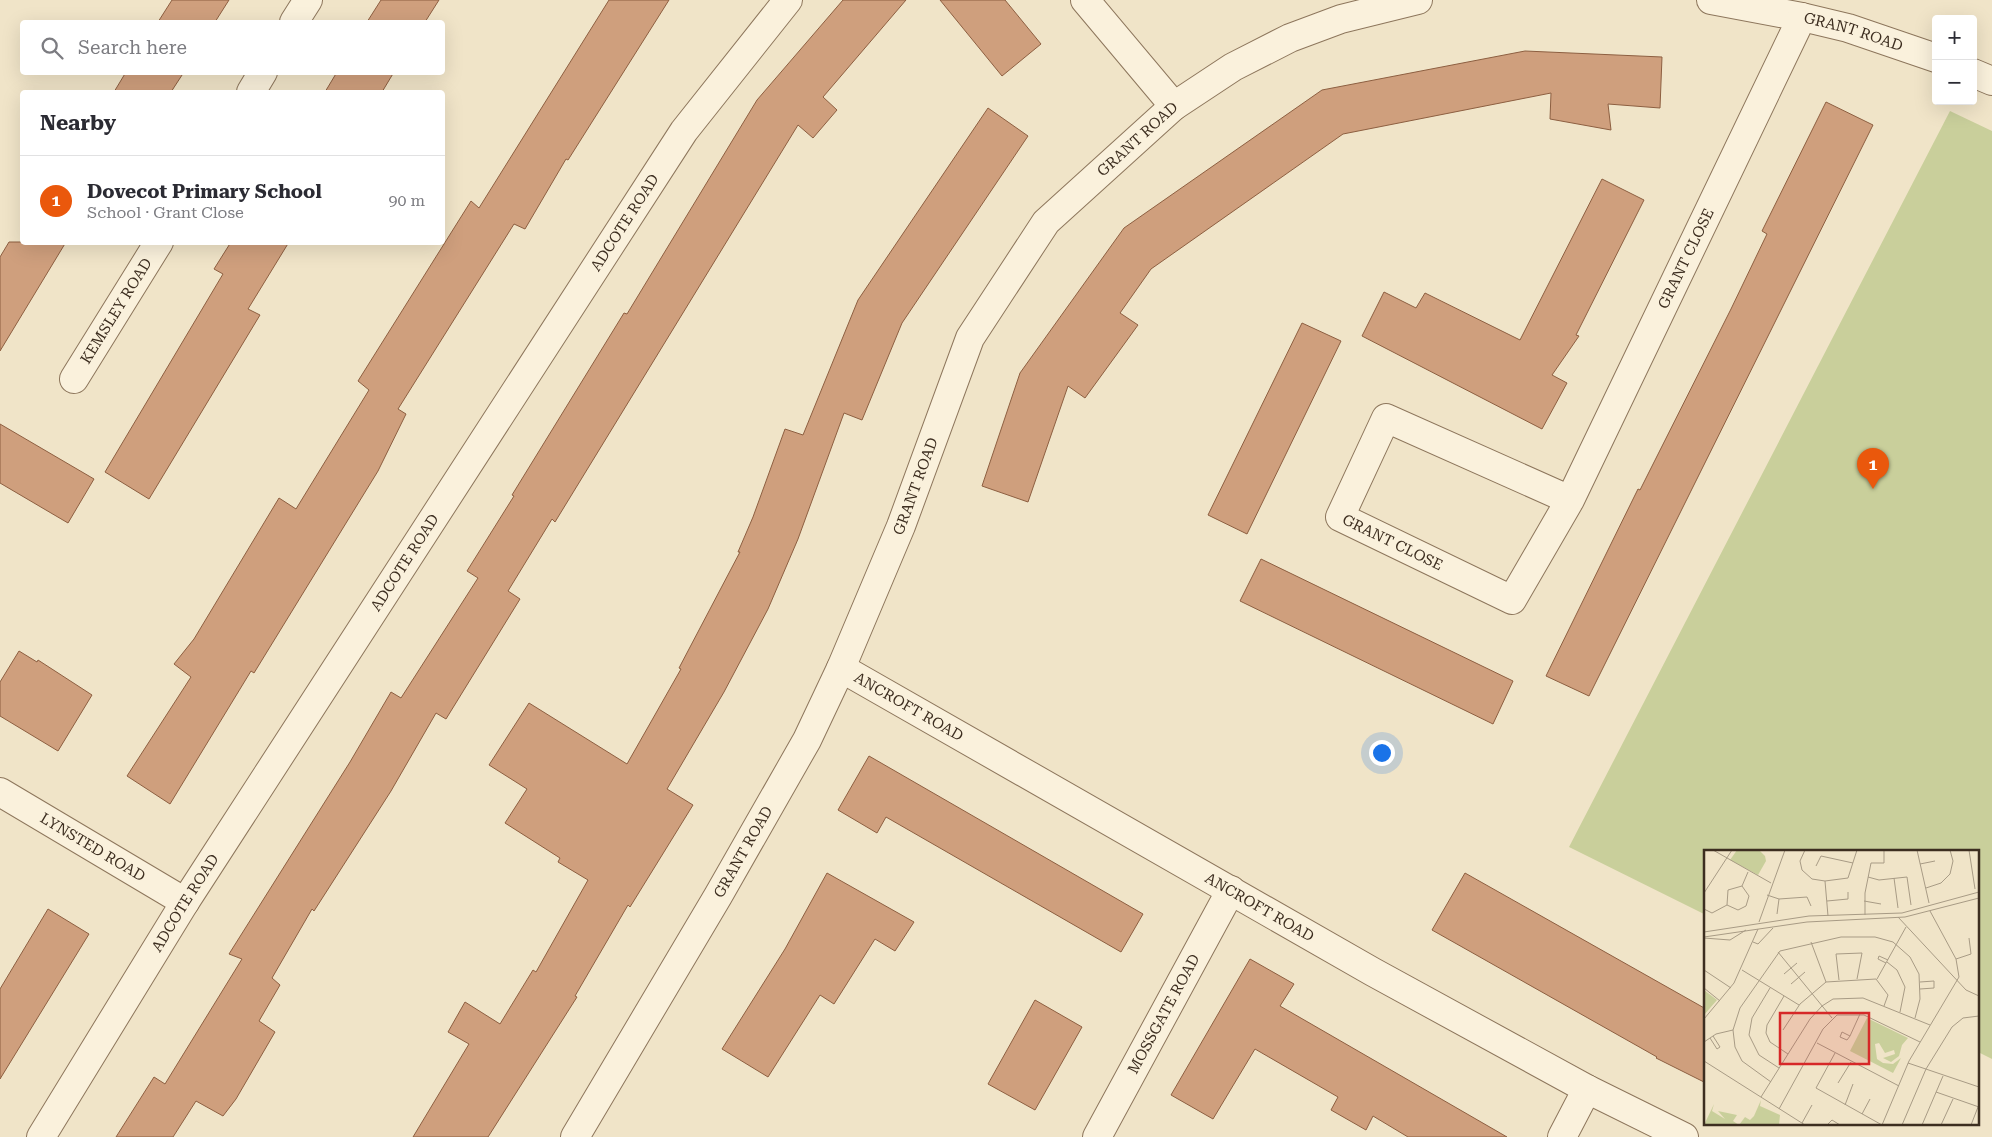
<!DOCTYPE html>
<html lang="en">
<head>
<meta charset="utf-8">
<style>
	body { margin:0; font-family:"Roboto Serif",serif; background:#f2f2f3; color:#2b2b33 }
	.controls { position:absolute; right:15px; top:15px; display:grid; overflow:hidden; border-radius:5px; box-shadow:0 5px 20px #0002 }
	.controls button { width:45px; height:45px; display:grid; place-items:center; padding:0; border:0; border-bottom:1px solid #e1e1e2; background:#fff; color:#2b2b33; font:25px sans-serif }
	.you { position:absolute; left:1381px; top:752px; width:18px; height:18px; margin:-12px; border:4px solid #fff; border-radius:50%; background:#1a73e8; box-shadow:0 0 0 8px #1a73e833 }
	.badge { display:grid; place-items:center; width:32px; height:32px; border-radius:50%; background:#ea580c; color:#fff; font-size:16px; font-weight:700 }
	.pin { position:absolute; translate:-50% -41px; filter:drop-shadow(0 1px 2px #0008) }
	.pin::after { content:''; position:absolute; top:26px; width:18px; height:15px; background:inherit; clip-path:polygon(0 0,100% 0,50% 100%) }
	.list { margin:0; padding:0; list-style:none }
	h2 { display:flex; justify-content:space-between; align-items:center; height:65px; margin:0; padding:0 20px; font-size:21px }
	h2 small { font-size:16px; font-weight:400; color:#7c7c81 }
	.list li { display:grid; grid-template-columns:32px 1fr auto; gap:15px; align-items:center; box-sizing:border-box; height:90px; padding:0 20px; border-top:1px solid #e1e1e2 }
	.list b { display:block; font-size:19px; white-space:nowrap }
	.list p { margin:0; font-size:16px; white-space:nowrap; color:#7c7c81 }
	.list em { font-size:16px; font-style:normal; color:#7c7c81 }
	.icon { flex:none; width:28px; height:28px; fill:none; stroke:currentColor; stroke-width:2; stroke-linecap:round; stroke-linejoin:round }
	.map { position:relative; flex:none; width:1992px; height:1137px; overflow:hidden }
	.search { position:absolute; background:#fff; box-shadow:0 5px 20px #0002; left:20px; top:20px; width:425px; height:55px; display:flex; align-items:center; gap:12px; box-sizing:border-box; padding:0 18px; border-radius:5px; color:#7c7c81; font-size:19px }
	.panel { position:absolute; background:#fff; box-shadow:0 5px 20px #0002; left:20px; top:90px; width:425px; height:155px; border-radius:5px }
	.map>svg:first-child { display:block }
	.green { fill:#c9cf9b }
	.building { fill:#cf9f7d; stroke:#8d5f41 }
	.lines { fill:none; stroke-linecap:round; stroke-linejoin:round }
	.minor-casing { stroke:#8d765c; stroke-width:30 }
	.minor { stroke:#faf1dc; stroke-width:28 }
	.labels { text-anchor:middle; stroke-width:4; stroke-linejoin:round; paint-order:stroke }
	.street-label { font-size:15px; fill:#3d2e20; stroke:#f7eed8 }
	.inset-road { fill:none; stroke:#a89b85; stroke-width:1 }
	.view { fill:#d62828; fill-opacity:0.15; stroke:#d62828; stroke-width:2.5 }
	.inset-edge { fill:none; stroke:#3d2e20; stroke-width:2.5 }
</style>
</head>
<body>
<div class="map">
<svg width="1992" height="1137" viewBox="0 0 1992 1137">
	<rect width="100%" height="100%" fill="#f0e4c8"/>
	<!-- green -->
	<path class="green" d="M1950 111 1992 131V1059L1978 1052V851H1706V915L1569 847Z"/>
	<!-- building -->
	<g class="building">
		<path d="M172 0H229L215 22H158Z"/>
		<path d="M381 0H439L425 22H367Z"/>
		<path d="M609 0H669L568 160 566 159 525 229 514 224 398 409 406 414 378 471 254 673 251 671 170 804 127 776 191 677 174 664 194 639 279 498 296 509 369 390 358 381 471 201 479 208Z"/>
		<path d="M843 0H906L823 97 837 110 813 138 798 125 555 522 552 519 508 591 520 599 446 719 436 713 391 791 314 911 312 909 272 978 280 985 259 1021 275 1032 236 1099 223 1116 196 1101 173 1137H116L154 1077 165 1084 242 959 229 954 350 762 391 692 401 698 478 578 467 571 514 496 512 495 624 313 627 314 757 100Z"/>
		<path d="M940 0H1005L1041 44 1002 76Z"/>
		<path d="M1525 51 1662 57 1660 108 1608 104 1611 130 1550 119 1551 93 1343 134 1151 269 1120 313 1138 325 1117 354 1085 398 1068 386 1028 502 982 486 1020 373 1124 228 1322 90Z"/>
		<path d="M126 72H184L171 92H114Z"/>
		<path d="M337 72H394L382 92H325Z"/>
		<path d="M1826 102 1873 125 1589 696 1546 676 1638 489 1640 490 1731 309 1767 234 1762 231Z"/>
		<path d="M988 108 1028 136 902 323 862 420 844 413 798 539 768 609 724 692 667 789 693 805 630 907 628 905 575 996 577 997 488 1137H413L469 1044 448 1032 465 1002 500 1024 533 970 536 972 588 880 558 862 560 858 505 823 527 789 489 765 529 703 627 764 681 669 679 668 740 552H738L753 517 785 429 803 435 858 300Z"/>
		<path d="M1602 179 1644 200 1576 335 1579 336 1552 375 1567 383 1542 429 1362 336 1384 292 1416 308 1425 293 1520 340Z"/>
		<path d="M9 242H66L0 351V257Z"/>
		<path d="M231 242H289L248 309 260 315 149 499 105 472 223 274 214 269Z"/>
		<path d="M1302 323 1341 341 1247 534 1208 515Z"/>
		<path d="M0 424 94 479 68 523 0 483Z"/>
		<path d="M1261 559 1513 681 1493 724 1240 601Z"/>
		<path d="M19 651 37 662 38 660 92 695 58 751 0 716V682Z"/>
		<path d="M869 756 1143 914 1121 952 886 817 877 833 838 810Z"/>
		<path d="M827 873 914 922 895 951 875 939 834 1004 820 995 768 1077 722 1049 785 949Z"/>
		<path d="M1465 873 1706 1009V1083L1656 1058 1657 1057 1432 930Z"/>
		<path d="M48 909 89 934 0 1079V989Z"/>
		<path d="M1250 959 1294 984 1280 1006 1507 1137H1408L1373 1116 1366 1130 1331 1110 1338 1097 1255 1049 1213 1119 1171 1095Z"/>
		<path d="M1035 1000 1082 1027 1035 1110 988 1084Z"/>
	</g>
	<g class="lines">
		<!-- minor casing -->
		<g class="minor-casing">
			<g id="minor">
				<path d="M1085 0 1174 106"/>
				<path id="s1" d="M1711 0 1802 17 1848 28 1936 58"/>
				<path d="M294 22 308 0"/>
				<path d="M1973 73 1992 81"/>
				<path d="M251 92 263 72"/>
				<path id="s2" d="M74 379 159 242"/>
				<path id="s3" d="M1570 500 1386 418 1340 517 1512 600 1570 500 1802 17"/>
				<path id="s4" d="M841 668 1373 972 1587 1089 1684 1137"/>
				<path id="s5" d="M0 792 185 902"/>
				<path id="s6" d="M41 1137 185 902 684 131 788 0"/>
				<path id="s7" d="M575 1137 718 896 807 740 841 668 901 526 970 338 1046 222 1174 106 1233 67 1290 38 1341 19 1418 0"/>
				<path id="s8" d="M1097 1137 1231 890"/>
				<path d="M1562 1137 1587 1089"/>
			</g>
		</g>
		<!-- minor -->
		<use href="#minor" class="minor"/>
	</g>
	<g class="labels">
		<!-- street labels -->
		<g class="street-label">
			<text dy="5" stroke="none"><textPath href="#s1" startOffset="146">GRANT ROAD</textPath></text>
			<text dy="5" stroke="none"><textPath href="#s7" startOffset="1156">GRANT ROAD</textPath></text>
			<text dy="5" stroke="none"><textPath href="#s6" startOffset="1085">ADCOTE ROAD</textPath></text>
			<text dy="5" stroke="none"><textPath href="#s3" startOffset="885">GRANT CLOSE</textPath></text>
			<text dy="5" stroke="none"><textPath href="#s2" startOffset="80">KEMSLEY ROAD</textPath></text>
			<text dy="5" stroke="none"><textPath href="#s7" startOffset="736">GRANT ROAD</textPath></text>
			<text dy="5" stroke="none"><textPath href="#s3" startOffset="369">GRANT CLOSE</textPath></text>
			<text dy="5" stroke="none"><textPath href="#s6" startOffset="680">ADCOTE ROAD</textPath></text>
			<text dy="5" stroke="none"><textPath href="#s4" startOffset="78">ANCROFT ROAD</textPath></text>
			<text dy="5" stroke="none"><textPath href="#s5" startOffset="108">LYNSTED ROAD</textPath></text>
			<text dy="5" stroke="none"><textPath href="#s7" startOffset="331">GRANT ROAD</textPath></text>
			<text dy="5" stroke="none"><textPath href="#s6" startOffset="275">ADCOTE ROAD</textPath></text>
			<text dy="5" stroke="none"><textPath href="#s4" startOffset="482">ANCROFT ROAD</textPath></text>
			<text dy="5" stroke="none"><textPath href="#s8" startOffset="140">MOSSGATE ROAD</textPath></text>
		</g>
	</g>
	<!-- overview -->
	<g transform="translate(1704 850)">
		<rect width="275" height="275" fill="#f0e4c8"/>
		<path d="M33 0H55L61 6 62 11 54 25 26 10ZM0 140 13 150 0 165ZM163 168 204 188 198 195 195 206 187 212 179 208 191 204 190 200 181 203 175 193 171 194 173 209 179 213 189 214 197 208 189 223 146 201ZM57 250 56 256 76 265 75 275H0L10 254 8 261 21 269 14 261 33 265 29 271 35 275 41 267 46 270 50 266Z" fill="#c9cf9b"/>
		<path class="inset-road" d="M9 0 67 33M101 0 96 11 98 20 108 29 121 31 144 28 153 0M213 0 225 53M265 0 271 39M216 14 231 11M112 16 117 6 149 13M164 27 175 30 203 27 207 55M190 28 194 58M121 31 124 66M222 38 237 33 246 24 249 11 246 0M0 43 28 0M63 45 75 49 103 47 107 56M123 51 144 49V42M160 51 177 54M23 55 34 60 42 56 45 46 38 36M0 59 8 63 23 55 24 40 38 36 44 22M73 64 75 49M161 65V43L167 13H180V0M194 67 262 140 275 146M55 72 81 0M0 82 105 66 198 63 275 42M0 87 103 72 201 67 275 48M0 88 26 90 42 80M49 92 54 94 69 78M107 92 122 132M74 102 128 168M252 109 267 104 265 88M183 112 193 120 201 137 196 162M182 113 174 109 175 106 184 110M0 120 27 138M38 120 95 155M80 124 93 113M173 129 202 77M135 130 132 104 158 103 153 129M216 132 230 131V138L216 139M87 134 101 122M0 138 16 151M66 138 48 168 45 185 55 205 75 218M80 146 63 175 62 183 66 192 84 204M0 169 30 133 54 79M79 180 96 154 122 132 172 129 184 145 180 156M146 186 138 182 136 187 143 190 146 186 156 164M6 188 13 199 16 197 9 186M0 192 12 184 29 180M113 193 195 236M131 203 112 238 178 275M0 211 101 275M204 213 275 237M67 232 38 211 31 197 29 180 36 158 76 101 137 87H171L189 92 206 107 215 124 216 149 211 168M134 233 147 212M232 242 275 257M57 247 106 169 118 156 129 149 159 148 226 175M141 255 149 234M75 259 119 179 133 165H160L216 192M158 264 166 249M98 273 108 255M123 275 128 270 136 275M178 275 205 211 255 127 252 109 226 61M198 275 222 219 248 177 259 168 275 166M218 275 239 226M237 275 249 249M267 275 274 257"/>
		<path class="view" d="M76 163H165V214H76Z"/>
		<rect width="275" height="275" class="inset-edge"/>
	</g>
</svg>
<div class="controls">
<button>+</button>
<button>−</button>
</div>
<div class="you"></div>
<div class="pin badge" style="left:1873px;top:489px">1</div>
<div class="search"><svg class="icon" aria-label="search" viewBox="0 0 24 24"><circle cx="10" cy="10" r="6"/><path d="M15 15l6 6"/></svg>Search here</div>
<section class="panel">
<h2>Nearby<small></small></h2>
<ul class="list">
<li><span class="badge">1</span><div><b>Dovecot Primary School</b><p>School · Grant Close</p></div><em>90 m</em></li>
</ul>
</section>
</div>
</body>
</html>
